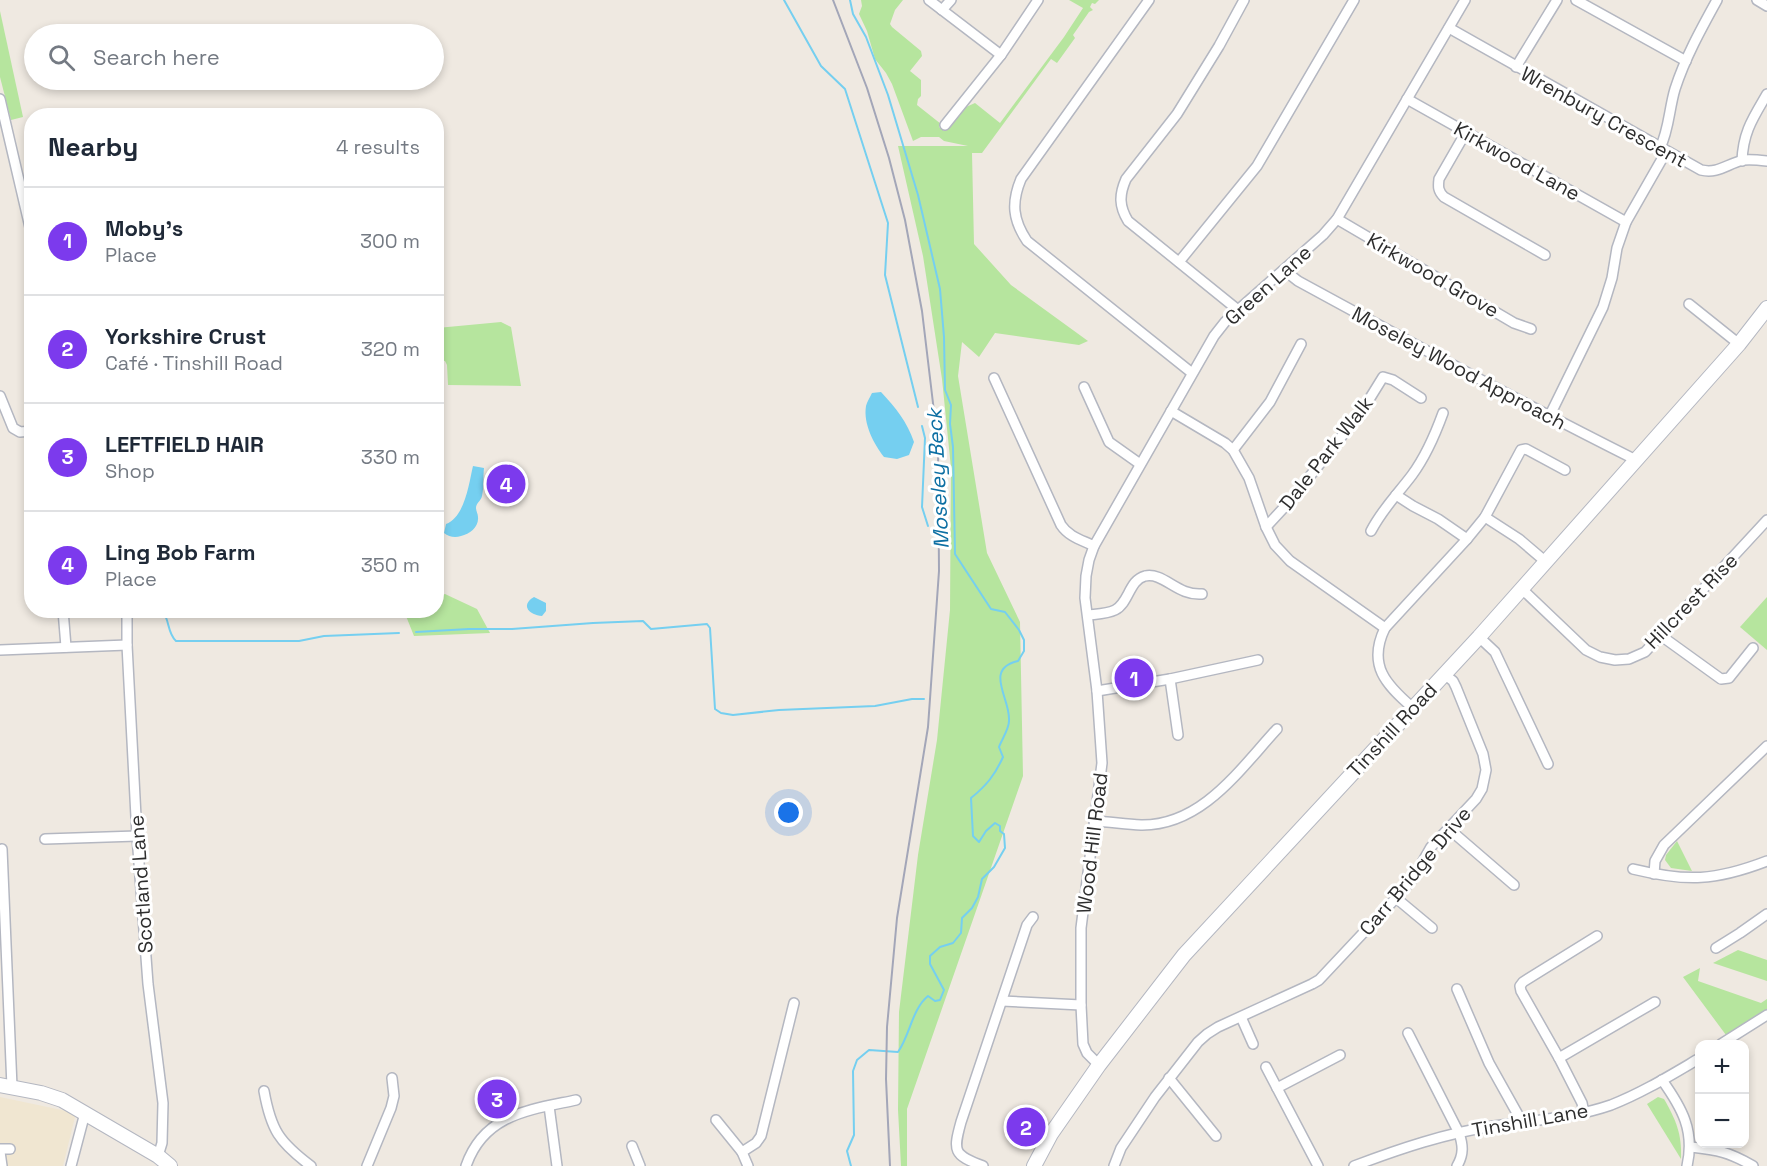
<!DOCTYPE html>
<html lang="en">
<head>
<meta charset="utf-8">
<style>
	body { margin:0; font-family:"Space Grotesk",sans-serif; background:#f6f6f7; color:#1f2937 }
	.controls { position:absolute; right:18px; bottom:18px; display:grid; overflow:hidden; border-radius:12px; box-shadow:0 3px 9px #0003 }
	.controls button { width:54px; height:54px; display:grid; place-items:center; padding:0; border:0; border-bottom:2px solid #e0e1e3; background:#fff; color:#1f2937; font:30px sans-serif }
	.you { position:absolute; left:789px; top:813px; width:21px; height:21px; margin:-15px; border:4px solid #fff; border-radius:50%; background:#1a73e8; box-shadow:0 0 0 9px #1a73e833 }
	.badge { display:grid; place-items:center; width:39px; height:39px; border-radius:50%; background:#7c3aed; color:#fff; font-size:20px; font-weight:700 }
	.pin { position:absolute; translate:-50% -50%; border:3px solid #fff; box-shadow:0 2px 6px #0006 }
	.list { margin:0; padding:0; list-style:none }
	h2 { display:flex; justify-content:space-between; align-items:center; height:78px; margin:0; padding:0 24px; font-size:26px }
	h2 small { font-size:20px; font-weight:400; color:#747a83 }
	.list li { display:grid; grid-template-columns:39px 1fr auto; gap:18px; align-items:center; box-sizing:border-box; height:108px; padding:0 24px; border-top:2px solid #e0e1e3 }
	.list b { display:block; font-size:22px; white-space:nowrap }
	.list p { margin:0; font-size:20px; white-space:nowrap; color:#747a83 }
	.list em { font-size:20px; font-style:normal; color:#747a83 }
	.icon { flex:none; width:33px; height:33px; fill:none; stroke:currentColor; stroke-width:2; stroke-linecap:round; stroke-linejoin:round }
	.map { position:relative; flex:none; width:1767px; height:1166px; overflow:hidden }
	.search { position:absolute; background:#fff; box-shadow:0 3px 9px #0003; left:24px; top:24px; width:420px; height:66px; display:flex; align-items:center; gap:15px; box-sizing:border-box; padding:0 21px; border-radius:33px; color:#747a83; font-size:22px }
	.panel { position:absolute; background:#fff; box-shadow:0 3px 9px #0003; left:24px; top:108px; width:420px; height:510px; border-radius:24px }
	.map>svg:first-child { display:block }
	.education { fill:#f0e6d1 }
	.green { fill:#b6e59e }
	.water { fill:#75cff0 }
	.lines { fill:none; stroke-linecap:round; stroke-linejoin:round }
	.stream { stroke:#75cff0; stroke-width:2 }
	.street-casing { stroke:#b4b7c1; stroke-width:12 }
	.secondary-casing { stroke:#b4b7c1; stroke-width:16 }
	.street { stroke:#fff; stroke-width:9 }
	.secondary { stroke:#fff; stroke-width:14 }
	.rail { stroke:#a3a6b8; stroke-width:2 }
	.labels { text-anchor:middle; stroke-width:6; stroke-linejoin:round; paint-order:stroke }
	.street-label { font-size:20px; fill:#2e2e2e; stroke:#fff }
	.water-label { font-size:21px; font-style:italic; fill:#0d6fa3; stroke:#fff }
</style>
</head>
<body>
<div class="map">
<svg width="1767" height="1166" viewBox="0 0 1767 1166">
	<rect width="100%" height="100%" fill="#efe9e1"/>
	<!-- education -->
	<path class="education" d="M0 1097 76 1113 63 1166H0Z"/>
	<!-- green -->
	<g class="green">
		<path d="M861 0H903L895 10 890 24 892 27 921 51 922 56 910 71 921 80V96L918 99 917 105 941 124 939 127 944 131 966 107 975 103 1000 123 1064 37 1083 8 1069 0H1099L1095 4 1092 3 1090 7 1093 10 1089 12 1073 35 1075 38 1057 63 1051 59 982 153H972L974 244 1011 285 1088 341 1079 345 995 333 979 357 962 342 958 376 987 553 1020 622 1023 776 907 1109V1166H901L898 1110 899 1012 918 855 937 740 950 610 951 468 942 379 923 256 898 146H968L944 141 939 137H921L913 141 892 84 886 73 875 59 867 31 859 14 862 6Z"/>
		<path d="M0 11 23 117 11 120 0 77Z"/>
		<path d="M501 322 511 327 521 386 448 385 447 365 445 361 437 360V328Z"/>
		<path d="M445 594 477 609 490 633 414 636 404 611 436 610 437 596Z"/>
		<path d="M1767 597V650L1740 627Z"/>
		<path d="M1677 841 1692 871 1671 868 1665 860 1666 855Z"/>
		<path d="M1738 950 1767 960V981L1713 963Z"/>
		<path d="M1700 968 1698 981 1761 1003 1767 999V1010L1726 1035 1683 977Z"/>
		<path d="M1658 1097 1664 1099C1676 1120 1682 1134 1681 1159L1647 1104Z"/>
	</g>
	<!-- water -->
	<g class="water">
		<path d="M881 392C896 408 907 422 914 442L909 455 897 459 884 457C874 444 863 424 866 406 867 402 870 397 872 393Z"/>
		<path d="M473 466 484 468C483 476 484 488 482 496 481 501 476 503 476 508 476 511 478 514 478 517 479 527 470 534 461 536 455 538 449 537 444 533L446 524C465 517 469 483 473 466Z"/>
		<path d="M534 597 546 603V611L542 616C529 615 520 605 534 597Z"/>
	</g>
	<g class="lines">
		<!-- stream -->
		<g class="stream">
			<path d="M784 0 821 66 845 89 888 223 885 275 918 407"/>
			<path d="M850 0 853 14 866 37 888 95 918 195 940 289 944 337 945 390 951 405 950 424 953 447 955 554 991 609 1005 612 1019 630 1024 640V651L1018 661C983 669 1011 699 1009 721 1009 729 1002 739 999 747L1003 757C995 775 986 786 971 798L973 836 979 842 986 831 995 823 1000 826V831L1004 834 1005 848 994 867 982 879 978 897 972 908 962 918 961 933 953 943 940 947 930 956V964L944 990 940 1000 935 1001 928 996C912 1009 910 1035 898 1052L869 1050 857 1060 853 1071 854 1135 847 1151 851 1166"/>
			<path d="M922 426 925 438 922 507 928 526"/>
			<path d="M162 610C170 620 167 633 176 641H299L324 636 399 633"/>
			<path d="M416 632 469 629H512L593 623 643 621 651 629 707 624 710 628 715 709 721 713 733 715 779 710 875 706 912 699H924"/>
		</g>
		<!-- street casing -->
		<g class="street-casing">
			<g id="street">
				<path d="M929 0 1001 55"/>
				<path d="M1149 0 1021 179C1011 203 1013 220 1027 241L1192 373"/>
				<path d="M1576 0 1686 61"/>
				<path d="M1757 0 1767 6"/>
				<path d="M942 10 951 0"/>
				<path d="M1449 28 1701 170C1718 174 1727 164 1743 160 1751 159 1759 160 1767 161"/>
				<path d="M1516 67 1557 0"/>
				<path d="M0 99 32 236"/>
				<path d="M1407 99 1626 222"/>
				<path d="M945 125 1001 55 1038 0"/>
				<path d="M1466 132 1439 179C1438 187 1438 191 1444 197L1545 255"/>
				<path d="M1660 148C1669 130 1669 109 1675 89 1685 58 1701 29 1717 0"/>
				<path d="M1742 161C1743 132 1753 118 1767 94"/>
				<path d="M1337 219 1514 323 1531 329"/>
				<path d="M1179 262 1257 166 1354 0"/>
				<path d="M1284 270 1298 281C1410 342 1522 403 1636 460"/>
				<path d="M1689 304 1739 344"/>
				<path d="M1238 310 1128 221C1119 206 1119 195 1126 179L1177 114 1219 46 1244 0"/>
				<path d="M994 378 1061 525C1069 537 1082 540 1094 546"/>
				<path d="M1084 387 1109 442 1140 464"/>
				<path d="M0 396 13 428 20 432 32 431"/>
				<path d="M1171 411 1225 443 1233 450 1249 478 1266 527 1275 545 1290 561 1385 628"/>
				<path d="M1549 417 1603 307 1612 278 1617 248 1626 222 1666 152"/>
				<path d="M1233 450 1270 402 1301 344"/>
				<path d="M1396 495 1413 506 1438 519 1467 539"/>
				<path d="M1485 517 1519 539 1546 562"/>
				<path d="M1266 527 1290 501 1362 411 1383 377 1393 380 1421 398"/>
				<path d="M1371 531C1383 508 1397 495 1412 475 1426 456 1435 435 1443 413"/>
				<path d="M1522 589 1586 650 1600 657 1615 660 1629 659 1645 652 1767 520"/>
				<path d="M63 610 66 647"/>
				<path d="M127 610V645L137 836 148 984 163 1103 162 1143 158 1156"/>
				<path d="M1088 615C1096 614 1107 614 1115 610 1129 603 1129 580 1145 576 1164 572 1177 596 1202 594"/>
				<path d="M1660 635 1721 679 1729 678 1753 648"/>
				<path d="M1479 637 1495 652 1548 764"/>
				<path d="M0 650 127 645"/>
				<path d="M1170 679 1178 735"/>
				<path d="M1097 691 1170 679 1258 660"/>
				<path d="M1413 708C1386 685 1367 665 1385 628L1467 539 1485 517 1521 450 1526 449 1565 470"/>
				<path d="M1094 821C1110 822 1125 824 1141 825 1202 826 1240 769 1277 729"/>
				<path d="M1449 829 1514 885"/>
				<path d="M45 839 137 836"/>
				<path d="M2 849 12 1087"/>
				<path d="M1633 869C1687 882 1715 881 1767 861"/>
				<path d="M1654 874 1655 861 1664 845 1767 746"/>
				<path d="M1396 898 1432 928"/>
				<path d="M1716 948 1740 933 1767 914"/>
				<path d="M1457 989 1489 1063 1522 1122"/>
				<path d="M1002 1001 1081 1005"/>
				<path d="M1241 1017 1253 1044"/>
				<path d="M1408 1033 1459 1133C1463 1145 1464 1154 1457 1166"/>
				<path d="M1721 1044 1767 1015"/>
				<path d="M1559 1058 1655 1002"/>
				<path d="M1099 1065 1087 1053 1083 1044 1081 1005V928L1102 763 1097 691 1085 598 1086 576 1089 560 1094 546 1214 336 1225 322 1238 310 1323 235 1337 219 1465 0"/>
				<path d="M1266 1067 1318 1166"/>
				<path d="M1169 1078 1216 1136"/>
				<path d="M1662 1080C1682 1108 1695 1131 1687 1166"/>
				<path d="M1277 1088 1340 1055"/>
				<path d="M264 1091C271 1130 279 1142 311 1166"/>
				<path d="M549 1106 557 1166"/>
				<path d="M1584 1113 1582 1103 1559 1058 1521 991 1520 986 1523 982 1597 936"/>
				<path d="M716 1120 742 1152"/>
				<path d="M632 1146 640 1166"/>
				<path d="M1691 1147C1718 1150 1729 1152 1753 1166"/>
				<path d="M0 1149H10"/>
				<path d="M0 1152 2 1166"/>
				<path d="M71 1166 85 1113"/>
				<path d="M367 1166 391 1108 394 1096 392 1078"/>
				<path d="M466 1166C484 1114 529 1110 576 1100"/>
				<path d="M748 1166 742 1152 756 1143 761 1136 794 1003"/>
				<path d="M983 1166C953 1155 953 1151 961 1122L1027 925 1033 917"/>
				<path d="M1114 1166 1121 1148 1155 1097 1198 1042 1207 1034 1218 1027 1312 984 1319 980 1396 898 1414 877 1431 847 1476 799 1482 789 1486 770 1483 754 1456 687 1453 681 1444 674"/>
				<path d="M1354 1166C1399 1149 1446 1133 1494 1126 1533 1120 1574 1118 1611 1105 1642 1093 1671 1075 1700 1058"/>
			</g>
		</g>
		<!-- secondary casing -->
		<g class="secondary-casing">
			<g id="secondary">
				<path d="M0 1085 41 1093 62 1100 158 1156 170 1166"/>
				<path d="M1034 1166 1051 1134 1099 1065 1184 955 1479 637 1739 344 1767 308"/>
			</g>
		</g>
		<!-- street -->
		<use href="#street" class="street"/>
		<!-- secondary -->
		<use href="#secondary" class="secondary"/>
		<!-- rail -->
		<path class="rail" d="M833 0 867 88 889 158 905 220 922 311 938 445 939 571 928 727 897 918 887 1027 886 1079 890 1166"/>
	</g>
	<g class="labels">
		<!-- street labels -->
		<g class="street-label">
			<text transform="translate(1604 117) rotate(29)" y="7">Wrenbury Crescent</text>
			<text transform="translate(1517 161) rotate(29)" y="7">Kirkwood Lane</text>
			<text transform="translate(1433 275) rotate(30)" y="7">Kirkwood Grove</text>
			<text transform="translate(1268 285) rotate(-42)" y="7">Green Lane</text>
			<text transform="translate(1459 368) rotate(28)" y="7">Moseley Wood Approach</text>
			<text transform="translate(1326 453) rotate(-52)" y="7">Dale Park Walk</text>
			<text transform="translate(1691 601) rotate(-46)" y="7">Hillcrest Rise</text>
			<text transform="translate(1392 730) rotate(-47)" y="7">Tinshill Road</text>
			<text transform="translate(1092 843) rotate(-83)" y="7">Wood Hill Road</text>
			<text transform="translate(1415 871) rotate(-50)" y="7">Carr Bridge Drive</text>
			<text transform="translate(141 884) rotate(-94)" y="7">Scotland Lane</text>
			<text transform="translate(1530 1120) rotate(-10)" y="7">Tinshill Lane</text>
		</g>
		<!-- water labels -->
		<g class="water-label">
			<text transform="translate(938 479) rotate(-93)" y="7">Moseley Beck</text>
		</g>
	</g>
</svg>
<div class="controls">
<button>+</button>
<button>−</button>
</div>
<div class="you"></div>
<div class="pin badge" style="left:1134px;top:678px">1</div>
<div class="pin badge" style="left:1026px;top:1127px">2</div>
<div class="pin badge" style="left:497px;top:1099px">3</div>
<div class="pin badge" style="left:506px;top:484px">4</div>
<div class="search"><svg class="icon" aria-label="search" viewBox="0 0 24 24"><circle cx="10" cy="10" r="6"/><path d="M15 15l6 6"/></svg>Search here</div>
<section class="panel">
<h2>Nearby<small>4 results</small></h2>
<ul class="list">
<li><span class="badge">1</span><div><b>Moby's</b><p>Place</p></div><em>300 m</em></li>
<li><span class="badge">2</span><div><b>Yorkshire Crust</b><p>Café · Tinshill Road</p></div><em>320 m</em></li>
<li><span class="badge">3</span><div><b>LEFTFIELD HAIR</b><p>Shop</p></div><em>330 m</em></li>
<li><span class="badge">4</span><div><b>Ling Bob Farm</b><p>Place</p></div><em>350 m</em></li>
</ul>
</section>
</div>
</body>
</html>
